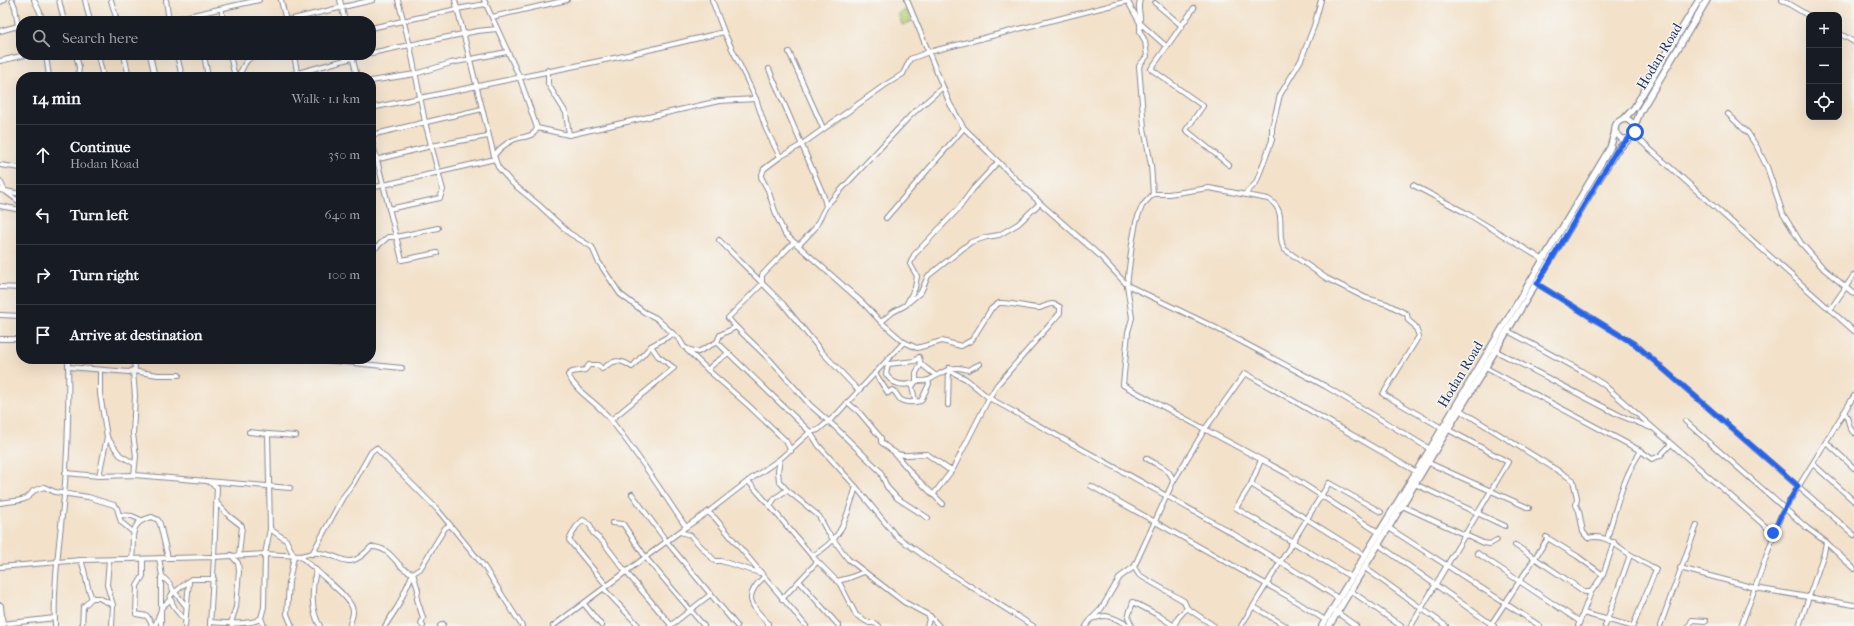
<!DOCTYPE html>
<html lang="en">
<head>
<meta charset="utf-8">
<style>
	body { margin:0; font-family:"IM FELL French Canon",serif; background:#20242c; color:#f1f3f6 }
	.controls { position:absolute; right:12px; top:12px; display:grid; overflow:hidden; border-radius:8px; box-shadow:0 4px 16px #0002 }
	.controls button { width:36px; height:36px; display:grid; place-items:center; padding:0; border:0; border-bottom:1px solid #363941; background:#171b24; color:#f1f3f6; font:20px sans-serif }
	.stop { position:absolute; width:12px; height:12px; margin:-9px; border:3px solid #2563eb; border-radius:50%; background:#fff }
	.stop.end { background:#2563eb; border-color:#fff; box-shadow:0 1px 4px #0008 }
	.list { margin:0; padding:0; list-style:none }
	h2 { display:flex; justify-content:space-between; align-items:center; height:52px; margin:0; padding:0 16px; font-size:17px }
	h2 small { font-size:13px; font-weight:400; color:#9ea1a6 }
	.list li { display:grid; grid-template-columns:26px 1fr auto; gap:12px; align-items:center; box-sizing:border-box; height:60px; padding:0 16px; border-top:1px solid #363941 }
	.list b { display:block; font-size:15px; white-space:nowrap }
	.list p { margin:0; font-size:13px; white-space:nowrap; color:#9ea1a6 }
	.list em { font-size:13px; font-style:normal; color:#9ea1a6 }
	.icon { flex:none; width:22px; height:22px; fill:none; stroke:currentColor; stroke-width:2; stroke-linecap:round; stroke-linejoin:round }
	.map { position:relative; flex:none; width:1854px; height:626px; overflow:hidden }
	.search { position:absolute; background:#171b24; box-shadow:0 4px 16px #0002; left:16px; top:16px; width:360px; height:44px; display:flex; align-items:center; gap:10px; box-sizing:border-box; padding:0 14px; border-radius:16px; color:#9ea1a6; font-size:15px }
	.panel { position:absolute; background:#171b24; box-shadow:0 4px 16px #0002; left:16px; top:72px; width:360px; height:292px; border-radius:16px }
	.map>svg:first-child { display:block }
	.green { fill:#b5d177; stroke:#68806a }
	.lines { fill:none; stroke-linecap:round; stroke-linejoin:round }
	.minor-casing { stroke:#878894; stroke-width:6 }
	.secondary-casing { stroke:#878894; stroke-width:8 }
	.trunk-casing { stroke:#878894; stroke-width:8 }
	.minor { stroke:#fff; stroke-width:4 }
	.secondary { stroke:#fff; stroke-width:5.5 }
	.trunk { stroke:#fff; stroke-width:6 }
	.route { stroke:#2563eb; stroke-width:5 }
	.labels { text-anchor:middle; stroke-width:3; stroke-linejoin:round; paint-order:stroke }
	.street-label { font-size:14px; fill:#1b2f5e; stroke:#f6f6f2 }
</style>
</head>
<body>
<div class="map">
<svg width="1854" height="626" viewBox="0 0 1854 626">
	<rect width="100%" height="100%" fill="#f6f6f2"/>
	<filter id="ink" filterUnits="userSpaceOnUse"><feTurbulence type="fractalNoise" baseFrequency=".025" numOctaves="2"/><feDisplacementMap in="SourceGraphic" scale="8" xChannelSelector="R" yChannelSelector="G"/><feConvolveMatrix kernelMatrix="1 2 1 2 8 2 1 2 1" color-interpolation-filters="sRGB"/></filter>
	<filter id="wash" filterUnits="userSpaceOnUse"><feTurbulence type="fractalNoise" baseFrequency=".012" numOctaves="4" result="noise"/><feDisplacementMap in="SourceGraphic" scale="16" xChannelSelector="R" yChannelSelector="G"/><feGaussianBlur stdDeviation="0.9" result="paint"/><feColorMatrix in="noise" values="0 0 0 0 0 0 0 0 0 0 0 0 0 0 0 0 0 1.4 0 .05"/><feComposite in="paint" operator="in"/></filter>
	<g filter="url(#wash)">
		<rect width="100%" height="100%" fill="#f3e1c9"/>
		<!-- green -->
		<path class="green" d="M908 10 911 22 902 25 898 13Z"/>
	</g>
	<g filter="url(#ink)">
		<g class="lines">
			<!-- minor casing -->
			<g class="minor-casing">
				<g id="minor">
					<path d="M12 0 15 7 21 45"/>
					<path d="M34 0 40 12 42 21"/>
					<path d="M59 0 64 21"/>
					<path d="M85 0 90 21"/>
					<path d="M111 0 117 21"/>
					<path d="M166 0 169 21"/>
					<path d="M281 0 286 21"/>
					<path d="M340 0 345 21"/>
					<path d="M455 0 494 156"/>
					<path d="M484 0 519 76 537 128C534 138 522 136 513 140 505 144 499 148 494 156L498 167 512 183 539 205 569 233 592 247 598 261 620 294 644 312 656 318 680 340 684 347 690 350 698 352 717 342"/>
					<path d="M712 0 724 32 756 99 766 129 780 157"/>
					<path d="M907 0 950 104 964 128 1040 203 1099 255 1127 285 1214 327 1325 386 1430 449"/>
					<path d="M1140 0C1137 8 1141 14 1140 23L1167 47"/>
					<path d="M1782 0 1809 16"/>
					<path d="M0 2 4 0"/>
					<path d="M1128 2 1140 23V32L1145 41 1147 56 1139 66 1144 128 1151 165 1153 194 1142 206 1136 222 1132 244 1127 285 1132 318 1128 332 1123 385 1286 473 1378 532"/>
					<path d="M1155 3 1182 26"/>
					<path d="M1194 8 1151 69 1203 106 1186 130 1229 165"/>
					<path d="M492 17 567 0"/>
					<path d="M166 21 259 0"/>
					<path d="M222 21V9"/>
					<path d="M284 21 373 0"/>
					<path d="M371 28 457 9 486 4"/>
					<path d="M0 31 18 26"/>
					<path d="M1839 33 1854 42"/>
					<path d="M789 52 823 128"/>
					<path d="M371 53 477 31 497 29"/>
					<path d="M46 55 49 77"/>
					<path d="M76 55 79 67 78 77"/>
					<path d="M98 55 103 77"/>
					<path d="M124 55 129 77"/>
					<path d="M150 55 155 77"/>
					<path d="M177 55 182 77"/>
					<path d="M204 55 208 77"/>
					<path d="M230 55 235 77"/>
					<path d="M294 55 298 77"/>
					<path d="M352 55 357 77"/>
					<path d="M0 61 25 55"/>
					<path d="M769 69 823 194 826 206"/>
					<path d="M548 70V84L566 113 569 135"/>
					<path d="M236 77C246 69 241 60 257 55"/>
					<path d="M283 77 363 55"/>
					<path d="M371 81 415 74 451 63 507 52"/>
					<path d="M943 87 911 115 826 206 815 228 800 244 793 243 762 275V284L728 318 736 327 720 335 717 342 810 432 819 446 856 487 896 536 937 565 1033 626"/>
					<path d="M371 108 619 57 724 32"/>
					<path d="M1728 114 1748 133 1757 147 1767 167 1783 214 1801 243 1824 269 1854 294"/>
					<path d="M537 128 569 135 719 101 756 99"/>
					<path d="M371 135 482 109"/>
					<path d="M1634 135 1854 331"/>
					<path d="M371 136 402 260 437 253"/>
					<path d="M371 161 431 146 488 136"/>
					<path d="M0 165 21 168"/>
					<path d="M0 181 5 191 21 203"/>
					<path d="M1413 185 1466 213 1542 259"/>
					<path d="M371 188 495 159"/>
					<path d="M0 190 21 194"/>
					<path d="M1153 194H1169L1209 188 1268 199C1289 211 1275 232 1284 249L1326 278 1366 298 1387 304 1407 314 1408 320 1415 326 1419 336 1383 394 1442 428"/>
					<path d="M1245 194 1256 183 1265 159 1272 140V128L1280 95 1301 60 1314 26 1321 0"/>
					<path d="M0 206 21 210"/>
					<path d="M389 209 440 198 443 190 425 122 410 46 398 0"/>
					<path d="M886 218 964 128"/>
					<path d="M719 240 783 304 822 352 858 390"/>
					<path d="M371 252 388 237H396L438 228"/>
					<path d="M1537 284 1636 345 1854 535"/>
					<path d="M0 287 21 288"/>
					<path d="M909 302 921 292 928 276 971 242 987 237 999 235 1018 224 1040 203"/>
					<path d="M1830 310 1854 275"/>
					<path d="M0 315 21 316"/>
					<path d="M881 322 864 304 785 234 777 217 768 190 761 177 764 169 780 157 801 145 885 85 903 74 910 59 929 52 1128 1"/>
					<path d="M736 327 771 361 810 405 835 427 880 471 887 487 897 498 928 518"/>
					<path d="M1508 331 1580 370 1603 384 1773 533"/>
					<path d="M673 334 651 346 632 367C620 358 613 360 602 369L598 365H589L585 370 572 372 568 375C577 393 598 403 610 419 637 453 661 490 686 527"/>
					<path d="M0 339H21"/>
					<path d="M687 350 708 370C712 363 722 359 728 353"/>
					<path d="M1496 351 1619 415 1651 428"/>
					<path d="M314 359 402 368"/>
					<path d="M921 364 935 375"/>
					<path d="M68 367 129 372 135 369 134 359"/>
					<path d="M949 368 952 372 966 379 989 398C1106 463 1225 525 1338 598"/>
					<path d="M1486 368 1641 451 1652 459 1660 456 1671 444"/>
					<path d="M708 370 748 405 786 441 791 451"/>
					<path d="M875 373 888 393 892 390C897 392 897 397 901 400 906 403 916 402 921 401L929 384 928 380"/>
					<path d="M916 381C920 381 926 381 929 380 944 372 951 364 968 370L980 364"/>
					<path d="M914 383C901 387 892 384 886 374L888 364 915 361 919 357 921 364 916 373V381L912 387 915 400"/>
					<path d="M1854 396 1781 515 1755 588 1854 605"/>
					<path d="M847 402 859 412 881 438V442C903 461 901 454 927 454L948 469H953L989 398 997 385 1060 313V307C1052 301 1048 305 1040 308 1027 308 1012 302 999 303L991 309 972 340 961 346 942 341 917 348 904 342"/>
					<path d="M948 405 949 368"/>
					<path d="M1460 410 1573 480 1577 498 1576 505 1579 511 1583 532 1588 538C1606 533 1617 547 1631 555 1639 560 1648 565 1656 569L1633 626"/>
					<path d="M1844 412C1850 419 1847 427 1854 433"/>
					<path d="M611 420 674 368 658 356 651 346"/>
					<path d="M1685 421 1807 528 1826 542 1824 553 1799 626"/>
					<path d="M249 432 268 434"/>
					<path d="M107 437 120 455 135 464"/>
					<path d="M1826 442 1854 468"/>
					<path d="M895 454 915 477 943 504"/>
					<path d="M1146 458C1157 466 1171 467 1173 482L1134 567 1139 575 1184 601 1187 608 1178 618 1174 626"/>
					<path d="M780 459 778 471 779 481 787 490 819 516 827 531 848 559 904 602 930 616 939 626"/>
					<path d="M1261 460 1251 484 1364 555"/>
					<path d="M1429 463 1529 508"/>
					<path d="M1813 464 1854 501"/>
					<path d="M65 473 99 476 134 475 290 488"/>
					<path d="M134 475 136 456 133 434 135 396 133 371 158 375H179"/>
					<path d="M99 476 107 437 100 394V370"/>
					<path d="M748 481 770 506"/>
					<path d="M209 482 217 487 214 557 265 554 300 556 316 570C312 589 310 609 320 626"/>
					<path d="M1173 482 1205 429 1245 373 1415 471"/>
					<path d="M1251 484 1236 508 1351 577"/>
					<path d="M1415 484 1505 526"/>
					<path d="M1091 486 1289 597 1325 620"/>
					<path d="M787 490 775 498 770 506 812 556 840 584 856 615 869 623H874L879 626"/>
					<path d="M632 494 667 542 737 626"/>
					<path d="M933 495 953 469"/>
					<path d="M216 502 229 516 242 526 239 555"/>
					<path d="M0 503C14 500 27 503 33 491L44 487 55 492 88 497 114 505 117 508 121 522 133 532"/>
					<path d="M1402 506 1483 543 1490 544 1497 540"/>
					<path d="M708 512 715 518 806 626"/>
					<path d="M120 515 132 516 141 520"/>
					<path d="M612 523 623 524 646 558 704 626"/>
					<path d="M1389 528 1540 626"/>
					<path d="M270 529 286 540 294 556 289 582 287 614 292 626"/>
					<path d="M680 532 690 535 715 561H721L760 573"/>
					<path d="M1546 537 1577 556 1603 575"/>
					<path d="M1607 539C1616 508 1623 477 1641 451"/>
					<path d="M1826 542 1854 569"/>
					<path d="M1379 545 1494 626"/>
					<path d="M1515 545 1585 592H1591"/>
					<path d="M1477 553 1579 621"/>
					<path d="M312 554 343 497 353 484 371 452 376 448 437 509 483 565 522 626"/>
					<path d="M231 555 238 563 239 571 236 607 231 623 232 626"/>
					<path d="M300 556C306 555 313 552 319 553 343 554 346 574 371 547 393 546 396 570 413 573L420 569 445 528 450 525"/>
					<path d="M812 556C844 538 845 520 856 487"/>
					<path d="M159 558 162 576 170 584 173 590 186 606"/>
					<path d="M132 559C135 539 126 523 152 517L158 520 160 524 168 558"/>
					<path d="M143 559V576L137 586 136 614 147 616 153 626"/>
					<path d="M81 560C86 573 86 586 92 598H99L113 605 112 626"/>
					<path d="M109 560 107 585 113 605"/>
					<path d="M0 567 81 560 214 557 210 626"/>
					<path d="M1365 568 1446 626"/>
					<path d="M1680 568 1755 588 1741 626"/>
					<path d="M316 570C325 579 354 600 353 612 353 616 351 620 350 624L351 626"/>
					<path d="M764 577C742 597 751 605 768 623V626"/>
					<path d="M799 581 839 626"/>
					<path d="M837 581 849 578 864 572"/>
					<path d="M607 586 569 540 576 527 583 520 590 525 593 533 603 542 626 572 671 625"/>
					<path d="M604 589 639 626"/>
					<path d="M174 591 170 597C173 607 177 614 185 619"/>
					<path d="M1351 591 1401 626"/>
					<path d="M175 592 191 579H214"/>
					<path d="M782 599 817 562"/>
					<path d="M584 604 602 626"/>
					<path d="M1254 607 1286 626"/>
					<path d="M1187 608 1214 626"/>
					<path d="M1335 611 1356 626"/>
					<path d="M1583 613 1631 626"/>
					<path d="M1092 618 1101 609 1120 577 1134 567"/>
					<path d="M210 622C223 623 252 626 261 618"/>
					<path d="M2 624 55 618"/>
					<path d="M55 626C53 583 60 539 64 496 68 451 69 404 68 359"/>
					<path d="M82 626 83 607 92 598"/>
					<path d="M155 626 162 607 171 599"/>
					<path d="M161 626V577"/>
					<path d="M185 626 189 582"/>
					<path d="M264 626 261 618 264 607 265 554 270 529 268 434 296 436"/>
					<path d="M385 626 398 606 413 573 418 590 417 599 423 618 421 624 423 626"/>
					<path d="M440 626 443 624"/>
					<path d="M553 626 686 527 708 512 748 481 780 459 810 432 818 430 835 416 904 342 881 322 893 312 906 305 915 288 917 276 910 264 914 255 959 208 973 189 998 162"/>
					<path d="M670 626 711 594"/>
					<path d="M927 626 930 616"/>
					<path d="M1086 626 1092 618C1097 619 1100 616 1105 616 1113 616 1123 623 1130 626"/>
					<path d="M1132 626 1128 617 1133 602 1158 615 1174 626"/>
					<path d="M1241 626 1329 483 1381 512"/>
					<path d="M1411 626 1508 462 1449 430"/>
					<path d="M1490 626 1548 538"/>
					<path d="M1578 626 1591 592 1603 575 1614 542"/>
					<path d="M1605 626 1630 555"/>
					<path d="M1660 626 1697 525"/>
					<path d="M1689 626 1692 620 1706 621"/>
				</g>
			</g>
			<!-- secondary casing -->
			<g class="secondary-casing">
				<g id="secondary">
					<path d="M1624 119 1634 108 1699 0"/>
					<path d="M1635 125 1627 119C1619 119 1614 124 1615 132L1622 139H1629L1634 135 1635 125 1640 112 1707 0"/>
					<path d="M1322 626 1430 449 1610 148 1615 132"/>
					<path d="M1329 626 1616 151 1629 139"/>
				</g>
			</g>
			<!-- trunk casing -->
			<g class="trunk-casing">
				<path id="trunk" d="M0 606 2 626"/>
			</g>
			<!-- minor -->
			<use href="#minor" class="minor"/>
			<!-- secondary -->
			<use href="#secondary" class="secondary"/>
			<!-- trunk -->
			<use href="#trunk" class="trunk"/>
		</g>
	</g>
	<g class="lines" filter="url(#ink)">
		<!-- route -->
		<path class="route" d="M1635 132 1616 151 1537 284 1636 345 1798 486 1781 515 1773 533"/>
	</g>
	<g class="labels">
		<!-- street labels -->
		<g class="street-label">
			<text transform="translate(1659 56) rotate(-59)" y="5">Hodan Road</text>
			<text transform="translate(1460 374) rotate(-59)" y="5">Hodan Road</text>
		</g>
	</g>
</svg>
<div class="controls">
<button>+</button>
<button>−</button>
<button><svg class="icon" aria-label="locate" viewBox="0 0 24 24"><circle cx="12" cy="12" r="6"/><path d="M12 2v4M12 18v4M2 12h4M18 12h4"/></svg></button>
</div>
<div class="stop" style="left:1635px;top:132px"></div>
<div class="stop end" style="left:1773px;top:533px"></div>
<div class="search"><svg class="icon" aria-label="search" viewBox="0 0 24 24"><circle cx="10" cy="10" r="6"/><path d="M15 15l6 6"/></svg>Search here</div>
<section class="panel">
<h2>14 min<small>Walk · 1.1 km</small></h2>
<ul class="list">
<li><svg class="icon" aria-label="ahead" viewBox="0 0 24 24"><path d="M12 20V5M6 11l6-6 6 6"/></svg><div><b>Continue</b><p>Hodan Road</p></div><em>350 m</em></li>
<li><svg class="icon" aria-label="left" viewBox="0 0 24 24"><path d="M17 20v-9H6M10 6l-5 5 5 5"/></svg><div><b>Turn left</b></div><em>640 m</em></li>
<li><svg class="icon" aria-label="right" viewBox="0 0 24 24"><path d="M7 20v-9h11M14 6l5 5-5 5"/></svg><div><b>Turn right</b></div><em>100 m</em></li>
<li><svg class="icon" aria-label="arrive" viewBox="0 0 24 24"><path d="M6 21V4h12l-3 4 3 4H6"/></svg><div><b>Arrive at destination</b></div></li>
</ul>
</section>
</div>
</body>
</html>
